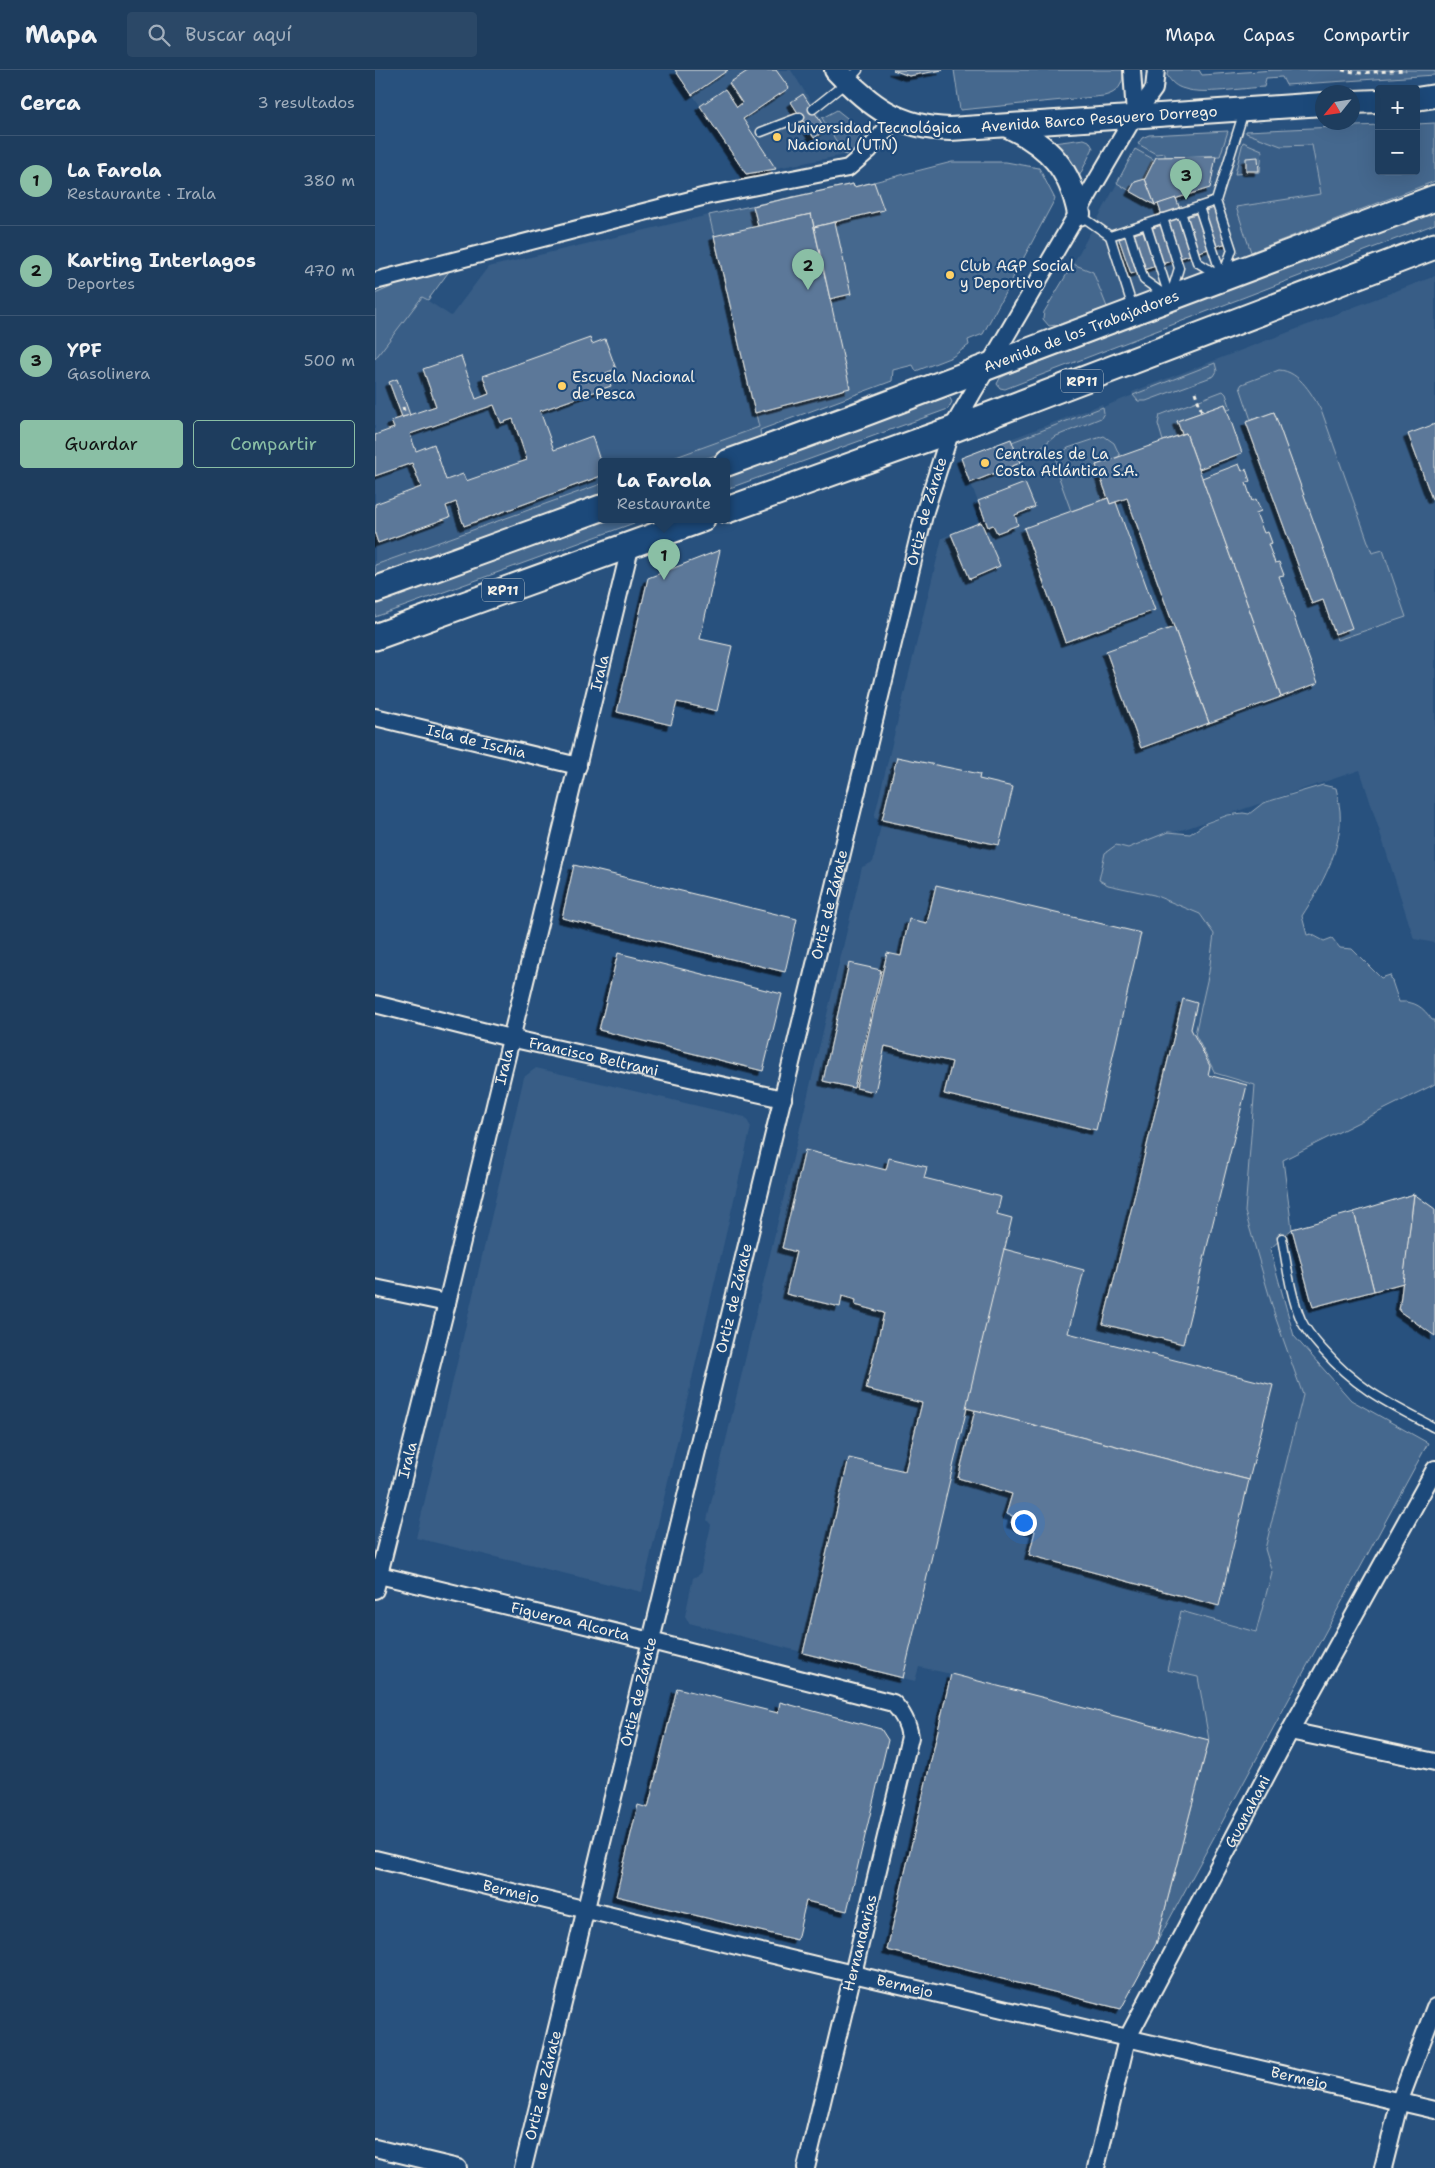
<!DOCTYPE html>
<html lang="es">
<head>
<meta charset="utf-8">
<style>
	body { margin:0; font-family:"Shantell Sans",sans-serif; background:#2b4867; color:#f1f3f6 }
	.controls { position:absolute; right:15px; top:15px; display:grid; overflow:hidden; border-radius:5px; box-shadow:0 5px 20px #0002 }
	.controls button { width:45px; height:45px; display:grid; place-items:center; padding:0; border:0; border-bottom:1px solid #3c5673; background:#1e3d5e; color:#f1f3f6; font:25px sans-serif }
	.compass { position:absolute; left:940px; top:15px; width:45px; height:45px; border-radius:50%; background:#1e3d5e; box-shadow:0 5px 20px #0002; rotate:240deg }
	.you { position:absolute; left:648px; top:1452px; width:18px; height:18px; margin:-12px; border:4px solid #fff; border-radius:50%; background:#1a73e8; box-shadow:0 0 0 8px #1a73e833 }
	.badge { display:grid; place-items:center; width:32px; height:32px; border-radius:50%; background:#8abfa5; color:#111; font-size:16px; font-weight:700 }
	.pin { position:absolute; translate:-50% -41px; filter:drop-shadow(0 1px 2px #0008) }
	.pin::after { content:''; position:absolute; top:26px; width:18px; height:15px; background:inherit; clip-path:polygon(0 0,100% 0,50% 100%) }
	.popup { position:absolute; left:223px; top:388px; width:132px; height:65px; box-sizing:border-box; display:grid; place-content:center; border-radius:5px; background:#1e3d5e; filter:drop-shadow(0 1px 4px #0005); font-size:16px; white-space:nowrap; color:#a1aebc }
	.popup b { font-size:19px; color:#f1f3f6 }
	.popup::after { content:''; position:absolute; left:50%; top:100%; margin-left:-10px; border:10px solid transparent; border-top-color:#1e3d5e }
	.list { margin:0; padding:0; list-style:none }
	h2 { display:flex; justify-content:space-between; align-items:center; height:65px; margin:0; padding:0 20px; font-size:21px }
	h2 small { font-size:16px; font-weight:400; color:#a1aebc }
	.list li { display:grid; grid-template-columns:32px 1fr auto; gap:15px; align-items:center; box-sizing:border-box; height:90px; padding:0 20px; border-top:1px solid #3c5673 }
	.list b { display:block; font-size:19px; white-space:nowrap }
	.list p { margin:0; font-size:16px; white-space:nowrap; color:#a1aebc }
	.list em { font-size:16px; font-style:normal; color:#a1aebc }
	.actions { display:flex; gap:10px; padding:15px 20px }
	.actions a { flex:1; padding:11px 0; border:1px solid #8abfa5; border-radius:5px; text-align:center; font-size:18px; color:#8abfa5 }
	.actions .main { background:#8abfa5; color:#111 }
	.icon { flex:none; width:28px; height:28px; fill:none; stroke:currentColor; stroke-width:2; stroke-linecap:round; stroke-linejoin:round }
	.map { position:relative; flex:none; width:1060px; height:2098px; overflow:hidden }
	header { display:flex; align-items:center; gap:30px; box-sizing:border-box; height:70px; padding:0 25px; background:#1e3d5e; border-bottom:1px solid #3c5673 }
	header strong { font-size:24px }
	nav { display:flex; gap:28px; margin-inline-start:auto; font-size:18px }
	.search { width:350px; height:45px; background:#2b4867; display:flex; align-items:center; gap:12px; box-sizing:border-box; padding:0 18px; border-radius:5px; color:#a1aebc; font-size:19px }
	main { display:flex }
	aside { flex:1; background:#1e3d5e }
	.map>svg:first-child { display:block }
	.built { fill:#375d86 }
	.green { fill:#45688e; stroke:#9cacbb }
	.building { fill:#5b7899; stroke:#f4f1e8; fill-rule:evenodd; filter:url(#shadow) }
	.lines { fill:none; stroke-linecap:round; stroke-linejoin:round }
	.service-casing { stroke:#f4f1e8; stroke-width:11 }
	.minor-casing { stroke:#f4f1e8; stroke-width:20 }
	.secondary-casing { stroke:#f4f1e8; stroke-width:26 }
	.primary-casing { stroke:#f4f1e8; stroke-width:29 }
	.path { stroke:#f4f1e8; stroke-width:3; stroke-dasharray:4 4; stroke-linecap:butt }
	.service { stroke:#1f4a7a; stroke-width:8 }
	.minor { stroke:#1f4a7a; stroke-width:16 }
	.secondary { stroke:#1f4a7a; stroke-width:22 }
	.primary { stroke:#1f4a7a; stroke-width:25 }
	.poi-dot { fill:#ffd166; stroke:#1f4a7a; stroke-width:2 }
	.labels { text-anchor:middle; stroke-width:4.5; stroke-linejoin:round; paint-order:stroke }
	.shield { fill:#1f4a7a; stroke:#b4bfc7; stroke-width:1 }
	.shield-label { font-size:14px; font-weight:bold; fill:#f4f1e8 }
	.street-label { font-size:15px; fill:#f4f1e8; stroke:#1f4a7a }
	.poi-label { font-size:15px; fill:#f4f1e8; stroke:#1f4a7a; text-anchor:start }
</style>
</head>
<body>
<header>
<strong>Mapa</strong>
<div class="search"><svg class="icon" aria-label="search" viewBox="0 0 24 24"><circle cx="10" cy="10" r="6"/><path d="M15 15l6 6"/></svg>Buscar aquí</div>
<nav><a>Mapa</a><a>Capas</a><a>Compartir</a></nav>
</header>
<main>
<aside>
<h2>Cerca<small>3 resultados</small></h2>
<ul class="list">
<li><span class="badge">1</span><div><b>La Farola</b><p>Restaurante · Irala</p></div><em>380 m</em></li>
<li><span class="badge">2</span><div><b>Karting Interlagos</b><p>Deportes</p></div><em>470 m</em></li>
<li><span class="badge">3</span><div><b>YPF</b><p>Gasolinera</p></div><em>500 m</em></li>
</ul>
<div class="actions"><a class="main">Guardar</a><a>Compartir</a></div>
</aside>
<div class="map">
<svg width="1060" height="2098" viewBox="0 0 1060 2098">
	<defs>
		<filter id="shadow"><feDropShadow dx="-4.5" dy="4.5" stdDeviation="0" flood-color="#0009"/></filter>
	</defs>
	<rect width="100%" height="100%" fill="#28517e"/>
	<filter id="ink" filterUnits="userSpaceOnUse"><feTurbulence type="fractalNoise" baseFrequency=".02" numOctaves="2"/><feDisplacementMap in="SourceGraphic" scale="10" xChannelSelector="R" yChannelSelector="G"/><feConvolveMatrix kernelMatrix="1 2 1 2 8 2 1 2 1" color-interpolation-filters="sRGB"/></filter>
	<g filter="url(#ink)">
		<!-- built -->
		<g class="built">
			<path d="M301 0H416L470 85 371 104Z"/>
			<path d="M871 61V62L906 75H937L946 125 861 137 876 182 732 237 718 202 698 194 767 68 774 65Z"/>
			<path d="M334 145 384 357 290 391H226V414L0 495V289L47 227 76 246 113 197Z"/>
			<path d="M1060 206V873L1039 869 985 700 753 778 741 775 730 783 724 810 733 815 779 825 825 844 842 866 840 1003 880 1015 870 1142 901 1249 928 1325 890 1479 897 1502 881 1562 806 1541 823 1606 834 1670 781 1874 746 1939 512 1880 576 1604 544 1597 540 1611 314 1553 310 1546 318 1508 325 1504 336 1455 332 1450 487 797 498 792 507 750 499 748 567 468 610 450 586 388 727 334 728 337 758 325 757 322Z"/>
			<path d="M161 998 370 1047 376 1057 267 1522 41 1468 149 1007Z"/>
		</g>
		<!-- green -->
		<g class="green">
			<path d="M579 0H748C749 14 743 23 729 26L585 40Z"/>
			<path d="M793 0H824L827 5 899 0H1060V5L911 15 907 7 891 8 889 17C868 18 828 25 810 19 801 17 796 12 792 5Z"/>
			<path d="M462 40 496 67 488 75 470 85 447 48Z"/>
			<path d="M1060 53V111L876 182 861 137 946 124 937 75 906 76 871 63V61L1004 55V101H1041V54Z"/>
			<path d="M853 61 845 86 790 87V83L781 84 763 74 767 68 774 65Z"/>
			<path d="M709 69 714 71 718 78 703 109 678 73Z"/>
			<path d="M868 72 887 80 885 102 860 104Z"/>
			<path d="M760 79 778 89 768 110 760 112 755 121 742 113Z"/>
			<path d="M577 92H631L664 98 680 129 608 264 593 270 594 275 577 287 541 301 538 295 518 300 517 311 385 360 386 366 515 318 513 322 324 391H290L384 357 334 145 478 114 479 117Z"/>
			<path d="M1060 141V154L630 319 625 318 622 314 625 308 633 304Z"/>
			<path d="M698 194 718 202 732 237 682 255 674 256 668 249 669 242Z"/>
			<path d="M75 200 53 230 47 227 0 289V224L23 214Z"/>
			<path d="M840 293 842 301 839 306 771 331H763L758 325Z"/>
			<path d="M904 300C925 301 938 326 947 342L997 483 1008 480 1031 547 962 570 960 564 976 558 899 342 876 350 865 317 867 314Z"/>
			<path d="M848 321 851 324 856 339 853 340 850 334 802 351 807 364 788 371 783 354 785 345Z"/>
			<path d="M574 326 577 332 573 339 352 419V406Z"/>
			<path d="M728 337 729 343 726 348 679 367 645 393 637 372Z"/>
			<path d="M729 366 739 373 745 386 721 395 733 428 696 441 682 402V387L693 378Z"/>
			<path d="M226 414V426L0 506V495Z"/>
			<path d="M234 449H270L0 547V534Z"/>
			<path d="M948 715 961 718C963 726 964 734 965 741 968 778 946 816 927 846L932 865 936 864 949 871 957 868 965 878 977 879 1006 908 1015 905 1024 932C1040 931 1048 937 1057 950H1060V1014L908 1090 917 1159 895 1179 919 1266 976 1330 1053 1373 781 1874 834 1670 823 1607 792 1600 806 1541 881 1562 897 1502 890 1479 928 1325 901 1249 870 1142 880 1015 840 1003 820 964 834 902 839 864 825 844 779 825 733 815 724 810 730 783 741 775 753 778 793 762 815 764 831 753 853 745 868 743 874 744 888 733Z"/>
		</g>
		<!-- building -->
		<g class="building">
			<path d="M300 0H353L317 25Z"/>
			<path d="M374 0H401L414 18 368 49 401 99 371 104 325 36 350 19 362 37 367 33 354 13Z"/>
			<path d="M518 0H568L534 6Z"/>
			<path d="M428 24 451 60 439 68 416 32Z"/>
			<path d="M841 86 835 118 780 135 770 109 781 87Z"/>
			<path d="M883 87 884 101H871V88Z"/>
			<path d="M770 109 780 135 755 121 760 112Z"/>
			<path d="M499 112 509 140 439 157 436 144 383 156 378 136 478 114 479 117Z"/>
			<path d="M801 128 808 148 846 136 858 171 756 204 744 169 790 154 783 134Z"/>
			<path d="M436 144 475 318 380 343 339 166Z"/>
			<path d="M460 152 476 224 455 229 439 157Z"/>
			<path d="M215 268 217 274 230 269 241 299 231 303 236 316 165 341 179 380 217 366 226 394V406L89 456 81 432 71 436 75 447 3 473 0 464V434L46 417 37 393 0 406V365L19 358 16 351 61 336 48 299 86 286 101 329 114 324 108 306ZM119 335 126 353 138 349 152 390 91 411 88 404 71 410 59 374 41 381 35 364Z"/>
			<path d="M22 309 35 345 27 347 14 312Z"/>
			<path d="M850 334 867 383 824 399 811 363 807 364 802 351Z"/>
			<path d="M899 342 977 558 960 564 948 530 937 534 871 352Z"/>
			<path d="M1060 354V428L1057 429 1033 364Z"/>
			<path d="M811 363 906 627 834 653 752 428 735 434 721 395Z"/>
			<path d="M636 369 645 393 595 413 586 388Z"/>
			<path d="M864 394 867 401 871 399 875 411 871 413 877 431 881 429 886 441 881 443 889 463 893 462 897 473 893 474 900 493 904 492 909 505 904 506 943 613 906 627 827 408Z"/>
			<path d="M650 413 660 437 640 445 643 455 622 463 618 455 613 457 603 431Z"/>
			<path d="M733 428 735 434 741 432 780 540 690 572 649 458Z"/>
			<path d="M606 452 625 496 595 509 576 464Z"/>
			<path d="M345 480 325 569 357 576 342 641 302 632 296 655 242 642 273 508Z"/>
			<path d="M799 557 834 653 766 678 731 581Z"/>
			<path d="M522 687 605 704 604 709 638 717 624 775 507 750Z"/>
			<path d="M199 795 422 849 410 902 187 848Z"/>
			<path d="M561 815 766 863 721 1060 569 1024 577 992 510 976 500 1022 481 1018 512 883 526 886 534 849 552 853Z"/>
			<path d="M243 883 407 924 388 1001 224 960Z"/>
			<path d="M474 893 506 900 479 1018 448 1011Z"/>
			<path d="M808 929 822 933 816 959 835 996 833 1005 872 1015 808 1274 728 1254Z"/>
			<path d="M430 1080 511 1100 514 1088 552 1097 549 1108 626 1127 622 1144 637 1148 528 1608 428 1583 474 1388 530 1401 547 1333 491 1319 509 1243 480 1235 481 1230 467 1226 465 1237 411 1224 421 1182 407 1178Z"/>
			<path d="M1039 1124 1060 1139V1266L1024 1241Z"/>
			<path d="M1039 1124 1028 1213 999 1221 979 1142Z"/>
			<path d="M979 1142 999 1221 938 1237 917 1159Z"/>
			<path d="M629 1179 709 1200 693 1263 898 1315 874 1410 591 1338Z"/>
			<path d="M600 1340 874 1410 844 1536 654 1485 660 1461 636 1453 638 1446 631 1444 637 1424 583 1408Z"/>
			<path d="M576 1604 834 1670 781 1874 746 1939 512 1880Z"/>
			<path d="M302 1618 403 1643 405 1632 506 1659 513 1670 472 1841 431 1831 422 1870 241 1826 263 1735 273 1738Z"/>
		</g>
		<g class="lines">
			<!-- service casing -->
			<g class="service-casing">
				<g id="service">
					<path d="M438 39 472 12 483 0"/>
					<path d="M386 62 425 47"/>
					<path d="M824 137 846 204"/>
					<path d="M806 142 822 192 841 204"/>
					<path d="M705 145 735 166 841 131"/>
					<path d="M788 148 804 198 797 221"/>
					<path d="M771 154 794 226"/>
					<path d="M753 160 769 210 790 225"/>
					<path d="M735 166 758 238"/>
					<path d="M849 202 857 180 841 131 869 41"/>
					<path d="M907 1168C912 1195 915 1224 926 1250 931 1261 940 1271 948 1280 983 1320 1015 1334 1060 1358"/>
				</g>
			</g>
			<!-- minor casing -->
			<g class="minor-casing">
				<g id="minor">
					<path d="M757 0 760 45"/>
					<path d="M0 211 331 126 473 98 494 80 520 48"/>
					<path id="s1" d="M0 647 203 696"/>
					<path id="s2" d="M0 934 135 968 408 1029"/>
					<path d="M0 1218 72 1233"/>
					<path id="s3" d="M0 1504 276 1571 518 1633C528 1643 533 1653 535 1667L431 2098"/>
					<path id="s4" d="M0 1520 72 1233 256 474"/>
					<path d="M915 1661 1060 1692"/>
					<path id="s5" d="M0 1789 478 1904 1060 2040"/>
					<path d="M0 2078 83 2098"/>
					<path id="s6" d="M148 2098 550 441 576 360 760 45 779 19 781 0"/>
					<path id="s7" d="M721 2098 752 1969 915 1661 1060 1399"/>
					<path d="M1008 2098 1025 2030 1060 1937"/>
				</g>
			</g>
			<!-- secondary casing -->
			<g class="secondary-casing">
				<g id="secondary">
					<path id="s8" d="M461 0C495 36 524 58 575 59L948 34"/>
					<path d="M1041 29 1060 26"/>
					<path d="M978 32 1004 31"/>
					<path d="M633 56C674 76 695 98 704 144"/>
				</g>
			</g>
			<!-- primary casing -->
			<g class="primary-casing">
				<g id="primary">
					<path id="s9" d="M352 393 487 344 1060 128"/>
					<path d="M352 440 576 360 1060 176"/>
					<path d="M0 520 226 438"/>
					<path d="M0 567 327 449"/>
				</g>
			</g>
			<!-- path -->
			<g class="path">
				<path d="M967 0 985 3 1031 0"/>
				<path d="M820 322 827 342"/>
				<path d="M28 337 29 341"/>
			</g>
			<!-- service -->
			<use href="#service" class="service"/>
			<!-- minor -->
			<use href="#minor" class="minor"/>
			<!-- secondary -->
			<use href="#secondary" class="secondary"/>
			<!-- primary -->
			<use href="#primary" class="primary"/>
		</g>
	</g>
	<!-- markers -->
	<g class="poi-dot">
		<circle cx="402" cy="67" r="5"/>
		<circle cx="575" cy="205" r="5"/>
		<circle cx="187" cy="316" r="5"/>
		<circle cx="610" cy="393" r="5"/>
	</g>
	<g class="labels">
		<!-- shield labels -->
		<g class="shield">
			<rect x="686" y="299.5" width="42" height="23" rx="4"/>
			<rect x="107" y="508.5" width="42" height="23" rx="4"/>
		</g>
		<g class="shield-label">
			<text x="707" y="316">RP11</text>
			<text x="128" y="525">RP11</text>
		</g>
		<!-- street labels -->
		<g class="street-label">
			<text dy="5" stroke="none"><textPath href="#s8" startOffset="282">Avenida Barco Pesquero Dorrego</textPath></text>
			<text dy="5" stroke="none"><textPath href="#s9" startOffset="378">Avenida de los Trabajadores</textPath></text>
			<text dy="5" stroke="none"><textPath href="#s6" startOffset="1705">Ortiz de Zárate</textPath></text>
			<text dy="5" stroke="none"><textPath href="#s4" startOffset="944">Irala</textPath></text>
			<text dy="5" stroke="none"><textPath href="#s1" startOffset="104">Isla de Ischia</textPath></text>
			<text dy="5" stroke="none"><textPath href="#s6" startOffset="1300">Ortiz de Zárate</textPath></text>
			<text dy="5" stroke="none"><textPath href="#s2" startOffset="225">Francisco Beltrami</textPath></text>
			<text dy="5" stroke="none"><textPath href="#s4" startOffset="539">Irala</textPath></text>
			<text dy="5" stroke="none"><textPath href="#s6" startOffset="895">Ortiz de Zárate</textPath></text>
			<text dy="5" stroke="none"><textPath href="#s4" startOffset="134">Irala</textPath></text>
			<text dy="5" stroke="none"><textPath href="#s3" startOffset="201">Figueroa Alcorta</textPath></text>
			<text dy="5" stroke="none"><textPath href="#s6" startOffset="490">Ortiz de Zárate</textPath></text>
			<text dy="5" stroke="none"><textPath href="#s7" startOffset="390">Guanahani</textPath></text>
			<text dy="5" stroke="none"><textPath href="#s5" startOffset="140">Bermejo</textPath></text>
			<text transform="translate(485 1873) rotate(-76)" y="5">Hernandarias</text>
			<text dy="5" stroke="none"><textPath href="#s5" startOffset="545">Bermejo</textPath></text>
			<text dy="5" stroke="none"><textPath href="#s5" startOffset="950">Bermejo</textPath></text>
			<text dy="5" stroke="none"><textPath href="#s6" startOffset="85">Ortiz de Zárate</textPath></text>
		</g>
		<!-- poi labels -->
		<g class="poi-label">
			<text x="412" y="63">Universidad Tecnológica<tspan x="412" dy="17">Nacional (UTN)</tspan></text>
			<text x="585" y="201">Club AGP Social<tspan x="585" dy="17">y Deportivo</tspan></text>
			<text x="197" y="312">Escuela Nacional<tspan x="197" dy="17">de Pesca</tspan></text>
			<text x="620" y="389">Centrales de La<tspan x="620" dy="17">Costa Atlántica S.A.</tspan></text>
		</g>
	</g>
</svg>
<div class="controls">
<button>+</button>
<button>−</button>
</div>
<svg class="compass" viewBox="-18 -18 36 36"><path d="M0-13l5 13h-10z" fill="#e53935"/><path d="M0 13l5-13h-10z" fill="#a1aebc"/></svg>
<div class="you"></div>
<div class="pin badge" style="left:289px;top:510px">1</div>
<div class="popup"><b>La Farola</b>Restaurante</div>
<div class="pin badge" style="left:433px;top:220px">2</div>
<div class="pin badge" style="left:811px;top:130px">3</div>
</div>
</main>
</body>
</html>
